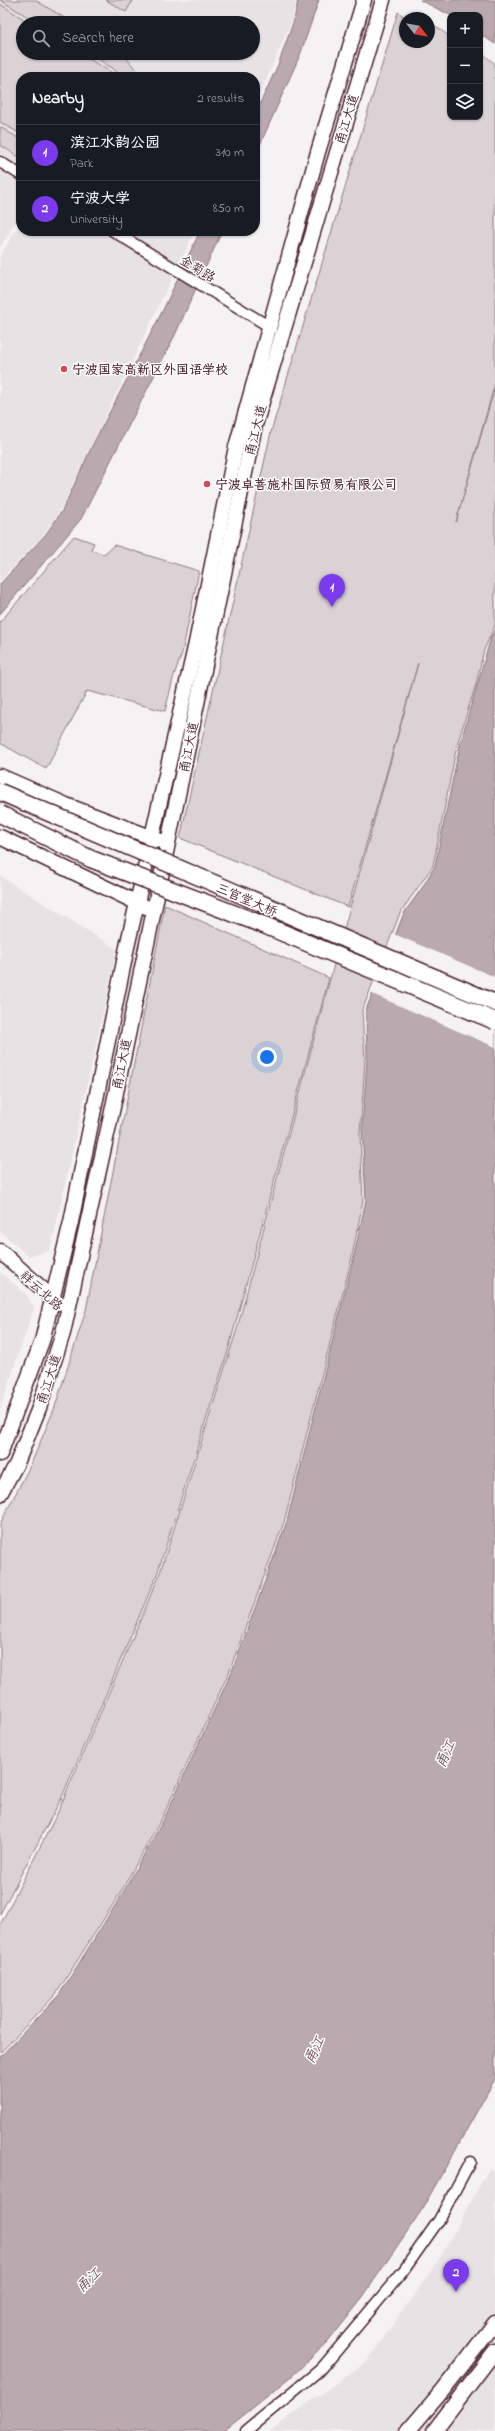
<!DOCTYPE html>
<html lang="en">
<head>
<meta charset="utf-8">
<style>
	body { margin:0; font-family:"Indie Flower","LXGW WenKai TC",sans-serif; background:#242831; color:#f1f3f6 }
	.controls { position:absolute; right:12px; top:12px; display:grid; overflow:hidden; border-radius:8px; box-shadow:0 1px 3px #0004 }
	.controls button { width:36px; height:36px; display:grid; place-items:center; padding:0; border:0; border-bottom:1px solid #363941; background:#171b24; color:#f1f3f6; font:20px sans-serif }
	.compass { position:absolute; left:399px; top:12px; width:36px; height:36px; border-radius:50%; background:#171b24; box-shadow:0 1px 3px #0004; rotate:121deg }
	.you { position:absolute; left:267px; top:1057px; width:14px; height:14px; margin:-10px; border:3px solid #fff; border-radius:50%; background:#1a73e8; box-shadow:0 0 0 6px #1a73e833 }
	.badge { display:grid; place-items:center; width:26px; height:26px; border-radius:50%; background:#7c3aed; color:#fff; font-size:13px; font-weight:700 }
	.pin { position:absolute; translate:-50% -33px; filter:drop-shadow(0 1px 2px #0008) }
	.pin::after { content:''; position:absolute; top:21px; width:14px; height:12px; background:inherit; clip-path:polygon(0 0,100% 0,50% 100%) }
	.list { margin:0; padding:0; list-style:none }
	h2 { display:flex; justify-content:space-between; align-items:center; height:52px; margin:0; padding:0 16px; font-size:17px }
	h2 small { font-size:13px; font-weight:400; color:#9ea1a6 }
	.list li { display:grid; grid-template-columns:26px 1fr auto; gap:12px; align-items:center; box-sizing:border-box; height:56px; padding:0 16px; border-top:1px solid #363941 }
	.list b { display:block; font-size:15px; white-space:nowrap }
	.list p { margin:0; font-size:13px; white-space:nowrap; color:#9ea1a6 }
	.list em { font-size:13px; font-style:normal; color:#9ea1a6 }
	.icon { flex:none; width:22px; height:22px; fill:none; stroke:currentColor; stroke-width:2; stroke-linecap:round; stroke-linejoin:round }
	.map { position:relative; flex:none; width:495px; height:2431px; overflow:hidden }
	.search { position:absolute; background:#171b24; box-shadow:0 1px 3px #0004; left:16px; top:16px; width:244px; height:44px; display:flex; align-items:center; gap:10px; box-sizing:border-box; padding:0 14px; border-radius:22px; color:#9ea1a6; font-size:15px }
	.panel { position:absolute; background:#171b24; box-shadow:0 1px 3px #0004; left:16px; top:72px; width:244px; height:164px; border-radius:16px }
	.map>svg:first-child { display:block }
	.built { fill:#e7e2e3; fill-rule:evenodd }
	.green { fill:#dbd2d5; stroke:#927880 }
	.water { fill:#baa9ae; stroke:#8d727a }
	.pier { fill:#f4f2f2 }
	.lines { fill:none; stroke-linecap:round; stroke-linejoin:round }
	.street-casing { stroke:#4a1f2b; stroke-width:13 }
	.secondary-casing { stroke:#4a1f2b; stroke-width:17 }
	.street { stroke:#fff; stroke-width:10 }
	.secondary { stroke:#fff; stroke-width:14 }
	.primary-bridge-casing { stroke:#4a1f2b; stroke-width:19; stroke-linecap:butt }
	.primary-bridge { stroke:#fff; stroke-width:16 }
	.poi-dot { fill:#d1495b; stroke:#fff; stroke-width:1.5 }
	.labels { text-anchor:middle; stroke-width:3; stroke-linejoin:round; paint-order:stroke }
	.street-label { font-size:13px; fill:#4a1f2b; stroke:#fff }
	.poi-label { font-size:13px; font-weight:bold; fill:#4a1f2b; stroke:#fff; text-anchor:start }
	.water-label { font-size:14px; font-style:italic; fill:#714f59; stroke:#fff }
</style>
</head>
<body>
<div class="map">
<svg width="495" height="2431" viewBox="0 0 495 2431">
	<rect width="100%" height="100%" fill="#f4f2f2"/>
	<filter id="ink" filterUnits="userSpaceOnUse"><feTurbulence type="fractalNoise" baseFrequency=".025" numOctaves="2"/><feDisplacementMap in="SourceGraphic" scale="8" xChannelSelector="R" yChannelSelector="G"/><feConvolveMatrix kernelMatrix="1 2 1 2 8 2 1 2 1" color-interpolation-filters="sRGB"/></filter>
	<g filter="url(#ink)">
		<!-- built -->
		<g class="built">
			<path d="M0 0H296L292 20 255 105V77H21V167L0 154ZM23 23H253V53H23Z"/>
			<path d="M0 170 21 183V213L0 248Z"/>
			<path d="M21 221V231H195L59 512 44 534 0 581V256Z"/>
			<path d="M0 876 117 949 54 1234 49 1251 28 1256 0 1231Z"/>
			<path d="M0 1272 26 1294 34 1308 0 1409Z"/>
			<path d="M489 2169 495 2170V2431H270L368 2360 440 2258Z"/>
		</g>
		<!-- green -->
		<g class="green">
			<path d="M0 0H35L73 23H38Z"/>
			<path d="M106 0H133L126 12Z"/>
			<path d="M0 4 30 23H23V53H79L119 77H21V134L0 122Z"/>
			<path d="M398 12 406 18 405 42H429V21L450 37V117H480V51L495 64V383L456 522 495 387V625L484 650 476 684 457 745 433 866 400 913 362 1011 365 1061 360 1133 363 1201 351 1261 284 1522 229 1672 162 1818 119 1895 56 1994 0 2053V1925L57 1814 159 1576 237 1329 327 990 418 663 348 907 180 838 271 432Z"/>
			<path d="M88 53H122L142 77H121L114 69Z"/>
			<path d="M0 127 21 140V158L0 145Z"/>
			<path d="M74 536 94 543 91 550 104 554 114 545 199 571 182 653 174 675 165 711 87 691 46 769 0 743V622Z"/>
			<path d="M165 905 329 978 228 1351 156 1577 61 1799 0 1914V1524L31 1464 55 1407 86 1310Z"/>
		</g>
		<!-- water -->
		<g class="water">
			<path d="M298 0H319L300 55 255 156V114L278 65 294 20Z"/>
			<path d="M420 0H495V44L480 34V15H450Z"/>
			<path d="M200 231H222L175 335 81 519 0 614V584L46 534 62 511 93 444 163 310Z"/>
			<path d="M495 630V2079L421 2211 358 2304 328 2342 291 2377 224 2431H0V2057L59 1995 121 1896 164 1819 232 1671 287 1521 353 1260 366 1200 362 1129 367 1061 366 1010 404 913 422 888 435 866 460 744 491 637Z"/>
		</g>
		<!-- pier -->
		<path class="pier" d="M394 934 495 977V1047L370 993Z"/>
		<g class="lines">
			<!-- street casing -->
			<g class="street-casing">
				<g id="street">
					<path d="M0 162 21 175"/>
					<path d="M113 231 270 327"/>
					<path d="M246 2431 322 2368 404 2270 439 2220 470 2162"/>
				</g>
			</g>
			<!-- secondary casing -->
			<g class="secondary-casing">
				<g id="secondary">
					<path d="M0 776 66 805 161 841"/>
					<path d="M0 837 146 907"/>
					<path d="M0 1251 58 1303"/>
					<path d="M0 1454 42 1341 71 1222 127 947 196 643 236 447 318 152 364 0"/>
					<path d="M0 1494 17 1463 39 1408 63 1333 113 1107 255 425 383 0"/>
					<path d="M408 2431 443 2390 495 2323"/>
					<path d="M434 2431 495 2351"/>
				</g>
			</g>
			<!-- street -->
			<use href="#street" class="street"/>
			<!-- secondary -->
			<use href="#secondary" class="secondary"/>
			<!-- primary-bridge casing -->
			<g class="primary-bridge-casing">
				<g id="primary-bridge">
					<path d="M0 792 495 1003"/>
					<path d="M0 814 91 859 264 925 495 1021"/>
				</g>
			</g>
			<!-- primary-bridge -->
			<use href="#primary-bridge" class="primary-bridge"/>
		</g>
	</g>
	<!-- markers -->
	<g class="poi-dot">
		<circle cx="64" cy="369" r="4"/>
		<circle cx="207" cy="484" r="4"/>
	</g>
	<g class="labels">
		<!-- street labels -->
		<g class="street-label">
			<text transform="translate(346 119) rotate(-73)" y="5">甬江大道</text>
			<text transform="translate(198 268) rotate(31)" y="5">金菊路</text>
			<text transform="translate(255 430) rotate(-76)" y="5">甬江大道</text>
			<text transform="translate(188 747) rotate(-79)" y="5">甬江大道</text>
			<text transform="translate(247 899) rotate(23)" y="5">三官堂大桥</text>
			<text transform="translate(121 1064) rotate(-79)" y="5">甬江大道</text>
			<text transform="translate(42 1290) rotate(42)" y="5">祥云北路</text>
			<text transform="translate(48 1379) rotate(-72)" y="5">甬江大道</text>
		</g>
		<!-- poi labels -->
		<g class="poi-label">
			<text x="72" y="374">宁波国家高新区外国语学校</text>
			<text x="215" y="489">宁波卓菩施朴国际贸易有限公司</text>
		</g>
		<!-- water labels -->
		<g class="water-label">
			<text transform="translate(445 1754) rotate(-66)" y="5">甬江</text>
			<text transform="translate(314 2050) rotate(-65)" y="5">甬江</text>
			<text transform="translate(88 2280) rotate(-44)" y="5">甬江</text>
		</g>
	</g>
</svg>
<div class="controls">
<button>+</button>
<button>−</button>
<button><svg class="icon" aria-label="layers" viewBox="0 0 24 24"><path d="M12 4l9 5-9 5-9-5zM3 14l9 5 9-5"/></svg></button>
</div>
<svg class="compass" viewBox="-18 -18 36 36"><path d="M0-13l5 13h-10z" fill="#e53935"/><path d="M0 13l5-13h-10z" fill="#9ea1a6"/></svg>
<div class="you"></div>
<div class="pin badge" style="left:332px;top:607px">1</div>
<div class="pin badge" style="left:456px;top:2292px">2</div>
<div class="search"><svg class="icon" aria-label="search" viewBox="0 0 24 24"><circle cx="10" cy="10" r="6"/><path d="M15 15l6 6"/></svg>Search here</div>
<section class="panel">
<h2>Nearby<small>2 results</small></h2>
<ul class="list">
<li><span class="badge">1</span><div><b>滨江水韵公园</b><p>Park</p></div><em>310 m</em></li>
<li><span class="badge">2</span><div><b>宁波大学</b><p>University</p></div><em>850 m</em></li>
</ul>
</section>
</div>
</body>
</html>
